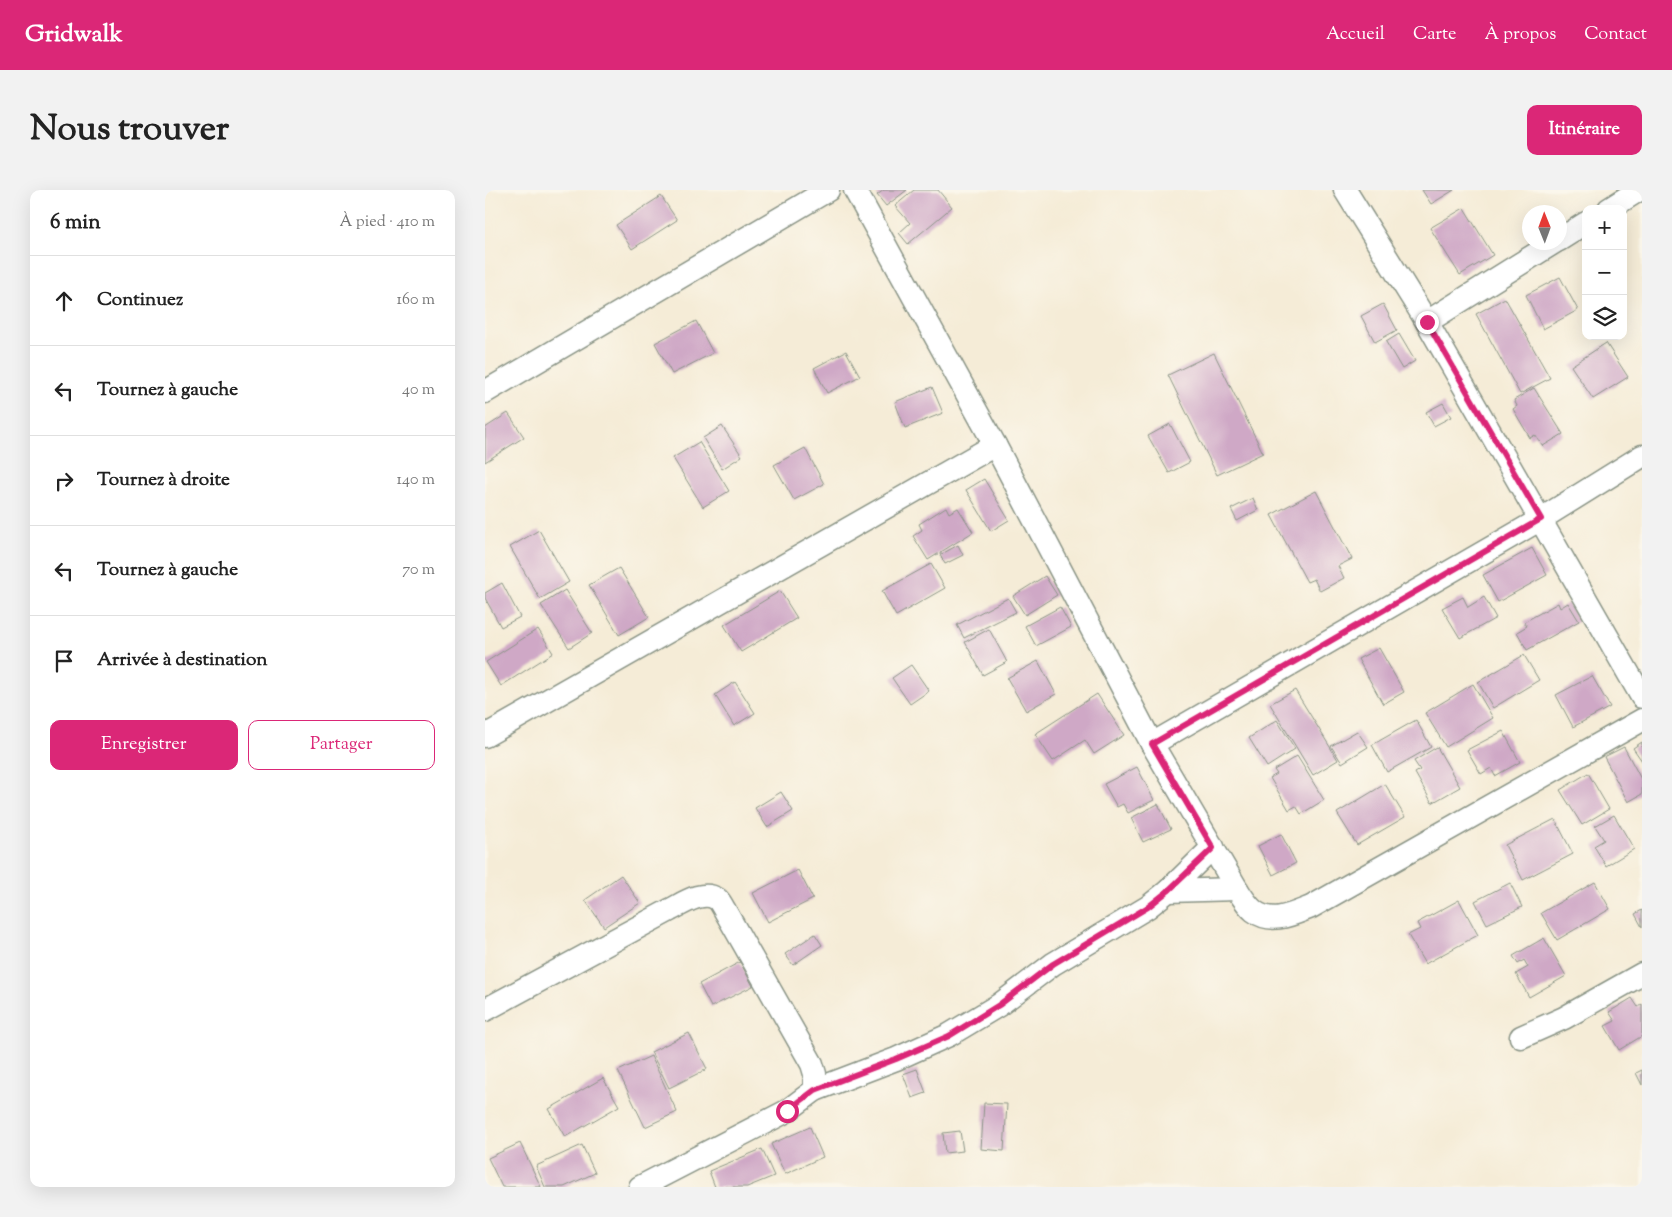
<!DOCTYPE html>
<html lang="fr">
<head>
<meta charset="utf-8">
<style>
	body { margin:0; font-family:"Sorts Mill Goudy",serif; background:#f2f2f2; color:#222 }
	.controls { position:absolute; right:15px; top:15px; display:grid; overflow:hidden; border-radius:10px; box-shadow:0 5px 20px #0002 }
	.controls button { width:45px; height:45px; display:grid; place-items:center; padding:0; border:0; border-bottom:1px solid #e0e0e0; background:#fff; color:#222; font:25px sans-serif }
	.compass { position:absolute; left:1037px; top:15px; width:45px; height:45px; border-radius:50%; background:#fff; box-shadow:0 5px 20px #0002; rotate:359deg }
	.stop { position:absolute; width:15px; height:15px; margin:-11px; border:4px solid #db2777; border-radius:50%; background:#fff }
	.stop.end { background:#db2777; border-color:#fff; box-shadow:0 1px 5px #0008 }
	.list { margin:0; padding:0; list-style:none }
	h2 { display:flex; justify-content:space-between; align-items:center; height:65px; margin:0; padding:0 20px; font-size:21px }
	h2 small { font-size:16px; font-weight:400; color:#767676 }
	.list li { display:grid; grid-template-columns:32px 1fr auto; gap:15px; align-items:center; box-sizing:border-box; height:90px; padding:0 20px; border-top:1px solid #e0e0e0 }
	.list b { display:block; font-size:19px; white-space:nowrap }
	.list em { font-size:16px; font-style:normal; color:#767676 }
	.actions { display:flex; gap:10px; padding:15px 20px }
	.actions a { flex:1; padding:11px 0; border:1px solid #db2777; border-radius:10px; text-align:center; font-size:18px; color:#db2777 }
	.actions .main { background:#db2777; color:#fff }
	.icon { flex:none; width:28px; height:28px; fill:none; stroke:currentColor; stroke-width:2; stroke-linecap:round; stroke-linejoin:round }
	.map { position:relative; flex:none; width:1157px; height:997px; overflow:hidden; border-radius:10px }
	header { display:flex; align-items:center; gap:30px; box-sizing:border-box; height:70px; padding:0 25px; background:#db2777; color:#fff }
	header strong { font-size:24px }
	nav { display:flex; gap:28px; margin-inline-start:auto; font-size:18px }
	.intro { display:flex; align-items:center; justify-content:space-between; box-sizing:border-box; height:120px; padding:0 30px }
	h1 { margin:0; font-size:35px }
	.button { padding:12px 22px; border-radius:10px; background:#db2777; color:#fff; font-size:18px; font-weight:700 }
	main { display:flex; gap:30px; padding:0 30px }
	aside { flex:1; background:#fff; border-radius:10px; box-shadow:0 5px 20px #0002 }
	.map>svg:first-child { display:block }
	.building { fill:#cfa8c6 }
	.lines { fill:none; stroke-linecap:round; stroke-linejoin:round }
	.street-casing { stroke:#8a9486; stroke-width:25 }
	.street { stroke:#fff; stroke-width:22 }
	.route { stroke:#db2777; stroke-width:6 }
</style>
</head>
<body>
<header>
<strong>Gridwalk</strong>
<nav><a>Accueil</a><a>Carte</a><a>À propos</a><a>Contact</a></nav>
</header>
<div class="intro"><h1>Nous trouver</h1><a class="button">Itinéraire</a></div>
<main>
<aside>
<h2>6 min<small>À pied · 410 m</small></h2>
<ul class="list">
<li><svg class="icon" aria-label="ahead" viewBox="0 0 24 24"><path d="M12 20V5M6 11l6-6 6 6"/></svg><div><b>Continuez</b></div><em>160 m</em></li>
<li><svg class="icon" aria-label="left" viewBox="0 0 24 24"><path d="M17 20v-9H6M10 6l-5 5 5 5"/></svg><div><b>Tournez à gauche</b></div><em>40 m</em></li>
<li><svg class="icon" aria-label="right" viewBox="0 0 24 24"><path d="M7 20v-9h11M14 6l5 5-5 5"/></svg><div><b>Tournez à droite</b></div><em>140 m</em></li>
<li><svg class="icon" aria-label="left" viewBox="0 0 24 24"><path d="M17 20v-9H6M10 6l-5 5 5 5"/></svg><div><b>Tournez à gauche</b></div><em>70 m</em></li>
<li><svg class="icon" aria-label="arrive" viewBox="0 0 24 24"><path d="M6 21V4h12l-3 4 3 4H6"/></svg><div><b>Arrivée à destination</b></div></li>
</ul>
<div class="actions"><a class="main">Enregistrer</a><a>Partager</a></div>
</aside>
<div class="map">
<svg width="1157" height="997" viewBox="0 0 1157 997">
	<rect width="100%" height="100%" fill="#fbf7ec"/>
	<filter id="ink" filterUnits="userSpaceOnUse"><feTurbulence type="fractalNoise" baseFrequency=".02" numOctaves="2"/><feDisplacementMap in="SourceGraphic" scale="10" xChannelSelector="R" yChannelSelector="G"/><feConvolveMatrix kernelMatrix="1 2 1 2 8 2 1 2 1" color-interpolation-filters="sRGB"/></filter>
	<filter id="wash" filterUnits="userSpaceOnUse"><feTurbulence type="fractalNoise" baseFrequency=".0096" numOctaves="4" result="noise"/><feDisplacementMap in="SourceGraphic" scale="20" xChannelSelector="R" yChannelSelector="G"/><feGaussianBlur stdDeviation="1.12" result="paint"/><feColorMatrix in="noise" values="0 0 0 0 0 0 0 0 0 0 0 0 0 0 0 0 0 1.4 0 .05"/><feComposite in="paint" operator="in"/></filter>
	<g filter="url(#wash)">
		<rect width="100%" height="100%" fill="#f5ecd7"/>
		<g id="blocks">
			<!-- building -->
			<g class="building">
				<path d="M399 0H422L401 16 392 5Z"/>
				<path d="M429 0H453L467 17 423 54 414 43 425 33 410 16Z"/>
				<path d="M937 0H969L946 14Z"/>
				<path d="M176 6 192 30 147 59 131 35Z"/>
				<path d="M979 18 1008 65 975 85 945 38Z"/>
				<path d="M1075 87 1093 120 1058 139 1041 105Z"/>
				<path d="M1020 108 1065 188 1035 204 991 124Z"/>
				<path d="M898 114 912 140 890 152 876 126Z"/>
				<path d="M211 131 228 163 187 184 170 153Z"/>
				<path d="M914 144 930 171 917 179 901 152Z"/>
				<path d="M1121 153 1143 187 1108 209 1086 176Z"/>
				<path d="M361 161 375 186 342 203 329 178Z"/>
				<path d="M729 163 778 263 732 285 683 185Z"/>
				<path d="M447 197 458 223 420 238 410 212Z"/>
				<path d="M1049 198 1078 244 1058 256 1050 245 1045 248 1028 219 1032 216 1029 210Z"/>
				<path d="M958 213 966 227 949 236 941 222Z"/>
				<path d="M23 223 39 247 0 272V238Z"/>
				<path d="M685 234 705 272 684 283 663 246Z"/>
				<path d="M237 236 257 266 237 279 218 248Z"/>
				<path d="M214 252 244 301 218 317 188 268Z"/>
				<path d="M320 258 339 294 309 310 289 275Z"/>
				<path d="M499 289 524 330 506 341 481 300Z"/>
				<path d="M831 301 867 369 853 376 859 388 835 401 829 389 822 392 786 325Z"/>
				<path d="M768 308 773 320 752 331 746 319Z"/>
				<path d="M461 317 464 323 473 318 488 342 443 370 428 346 437 340 434 334Z"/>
				<path d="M54 340 84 392 55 409 25 357Z"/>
				<path d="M473 355 478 365 460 374 455 365Z"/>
				<path d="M1047 358 1062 385 1013 412 998 385Z"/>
				<path d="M446 374 460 398 411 426 397 401Z"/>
				<path d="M134 378 164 427 134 445 104 395Z"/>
				<path d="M560 386 572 405 540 425 528 406Z"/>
				<path d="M17 393 35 427 16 437 0 408V403Z"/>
				<path d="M80 400 107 443 84 458 56 415Z"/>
				<path d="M295 401 312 428 256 462 239 435Z"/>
				<path d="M978 407 983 417 999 407 1011 428 975 448 957 418Z"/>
				<path d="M523 408 531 422 479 448 472 435Z"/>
				<path d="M1073 413 1075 418 1083 413 1094 431 1042 460 1032 442 1042 436 1039 432Z"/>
				<path d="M575 417 586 437 551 456 540 436Z"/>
				<path d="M53 439 68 463 16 496 1 472Z"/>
				<path d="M504 439 522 472 498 485 480 452Z"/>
				<path d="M894 458 919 502 898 514 873 469Z"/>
				<path d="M1039 465 1054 490 1008 518 993 492Z"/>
				<path d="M553 471 571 504 541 521 522 488Z"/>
				<path d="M426 475 444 501 425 514 407 488Z"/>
				<path d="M1107 486 1125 517 1088 537 1071 505Z"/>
				<path d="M250 492 270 523 249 536 230 505Z"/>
				<path d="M988 494 1008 528 961 557 940 523Z"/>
				<path d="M810 500 853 570 828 585 785 514Z"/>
				<path d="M612 504 639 545 609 564 600 550 568 571 550 544Z"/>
				<path d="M792 530 810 559 782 577 764 548Z"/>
				<path d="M931 530 946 557 902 582 887 555Z"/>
				<path d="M872 541 883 557 857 573 846 556Z"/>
				<path d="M1018 541 1035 572 1010 586 1006 578 996 584 982 560Z"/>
				<path d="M1157 552V571L1148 558Z"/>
				<path d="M952 557 975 597 947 613 930 583 935 580 929 571Z"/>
				<path d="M1139 557 1157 591V604L1143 612 1119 567Z"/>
				<path d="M812 566 839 610 816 624 811 616 804 620 785 588 792 584 789 580Z"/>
				<path d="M652 577 669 610 643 623 638 614 632 617 619 594Z"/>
				<path d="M1103 583 1124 619 1097 635 1075 600Z"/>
				<path d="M900 594 920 627 872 655 852 623Z"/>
				<path d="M296 602 308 621 282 637 270 618Z"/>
				<path d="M673 614 686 639 658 652 646 628Z"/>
				<path d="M1129 625 1149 659 1121 676 1109 656 1119 650 1110 636Z"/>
				<path d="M1070 629 1088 664 1038 690 1020 655Z"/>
				<path d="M796 644 811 673 788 685 773 656Z"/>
				<path d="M313 680 328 709 283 732 268 703Z"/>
				<path d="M136 685 155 713 119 737 100 710Z"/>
				<path d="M1110 692 1125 719 1072 750 1056 723Z"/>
				<path d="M1025 693 1037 717 1002 734 990 711Z"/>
				<path d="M974 710 993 745 940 774 923 745 935 739 932 733Z"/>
				<path d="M1157 720V737L1150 724Z"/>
				<path d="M330 744 337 755 308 775 300 764Z"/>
				<path d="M1059 748 1081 786 1044 807 1031 784 1043 777 1039 770 1033 774 1028 766Z"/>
				<path d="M255 772 268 796 226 817 214 794Z"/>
				<path d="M1147 808 1153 817 1157 814V846L1134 860 1120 836 1130 831 1124 822Z"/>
				<path d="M204 843 222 879 184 898 166 862Z"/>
				<path d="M166 866 192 922 160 937 133 881Z"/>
				<path d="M432 879 441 903 427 908 418 884Z"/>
				<path d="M1157 880V895L1151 883Z"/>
				<path d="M118 888 134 916 80 947 64 919Z"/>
				<path d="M499 913 522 914 519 961 496 959Z"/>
				<path d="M325 937 338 967 300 984 286 954Z"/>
				<path d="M475 941 478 961 460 963 458 943Z"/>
				<path d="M35 953 56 997H17L3 968Z"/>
				<path d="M97 955 110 983 79 997H60L51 976Z"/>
				<path d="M277 959 289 986 262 997H230L224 981Z"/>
			</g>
		</g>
	</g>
	<g filter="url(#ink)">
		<use href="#blocks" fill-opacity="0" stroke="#8a9486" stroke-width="1"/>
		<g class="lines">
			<!-- street casing -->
			<g class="street-casing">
				<g id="street">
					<path d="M370 0 510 255 667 554 752 699C757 707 763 716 769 721 787 735 808 724 826 717L1157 530"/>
					<path d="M860 0 942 132 1157 507"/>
					<path d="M1124 19 1154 0"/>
					<path d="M1074 50 1101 33"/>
					<path d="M942 132 1070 52"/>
					<path d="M0 202 343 0"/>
					<path d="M0 546 510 255"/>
					<path d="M667 554 1056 329 1157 266"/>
					<path d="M683 701 752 699"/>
					<path d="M0 820 185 720C197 714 218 699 232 709 235 711 237 716 239 719L327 874 330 884V900"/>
					<path d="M1036 847 1079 828 1157 784"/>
					<path d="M155 997 302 921 330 900 411 869 464 845 514 815 568 774 663 717 683 701 728 657"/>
				</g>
			</g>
			<!-- street -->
			<use href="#street" class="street"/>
		</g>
	</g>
	<g class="lines" filter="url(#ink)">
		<!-- route -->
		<path class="route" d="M302 921 330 900 411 869 464 846 514 815 568 774 663 717 683 701 728 658 667 554 1056 329 942 132"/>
	</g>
</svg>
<div class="controls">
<button>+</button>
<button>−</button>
<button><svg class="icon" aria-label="layers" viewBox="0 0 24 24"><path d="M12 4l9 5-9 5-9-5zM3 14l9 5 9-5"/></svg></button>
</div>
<svg class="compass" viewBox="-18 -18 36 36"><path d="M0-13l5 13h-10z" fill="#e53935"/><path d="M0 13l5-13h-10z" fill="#767676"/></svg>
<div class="stop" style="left:302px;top:921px"></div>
<div class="stop end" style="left:942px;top:132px"></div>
</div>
</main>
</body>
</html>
